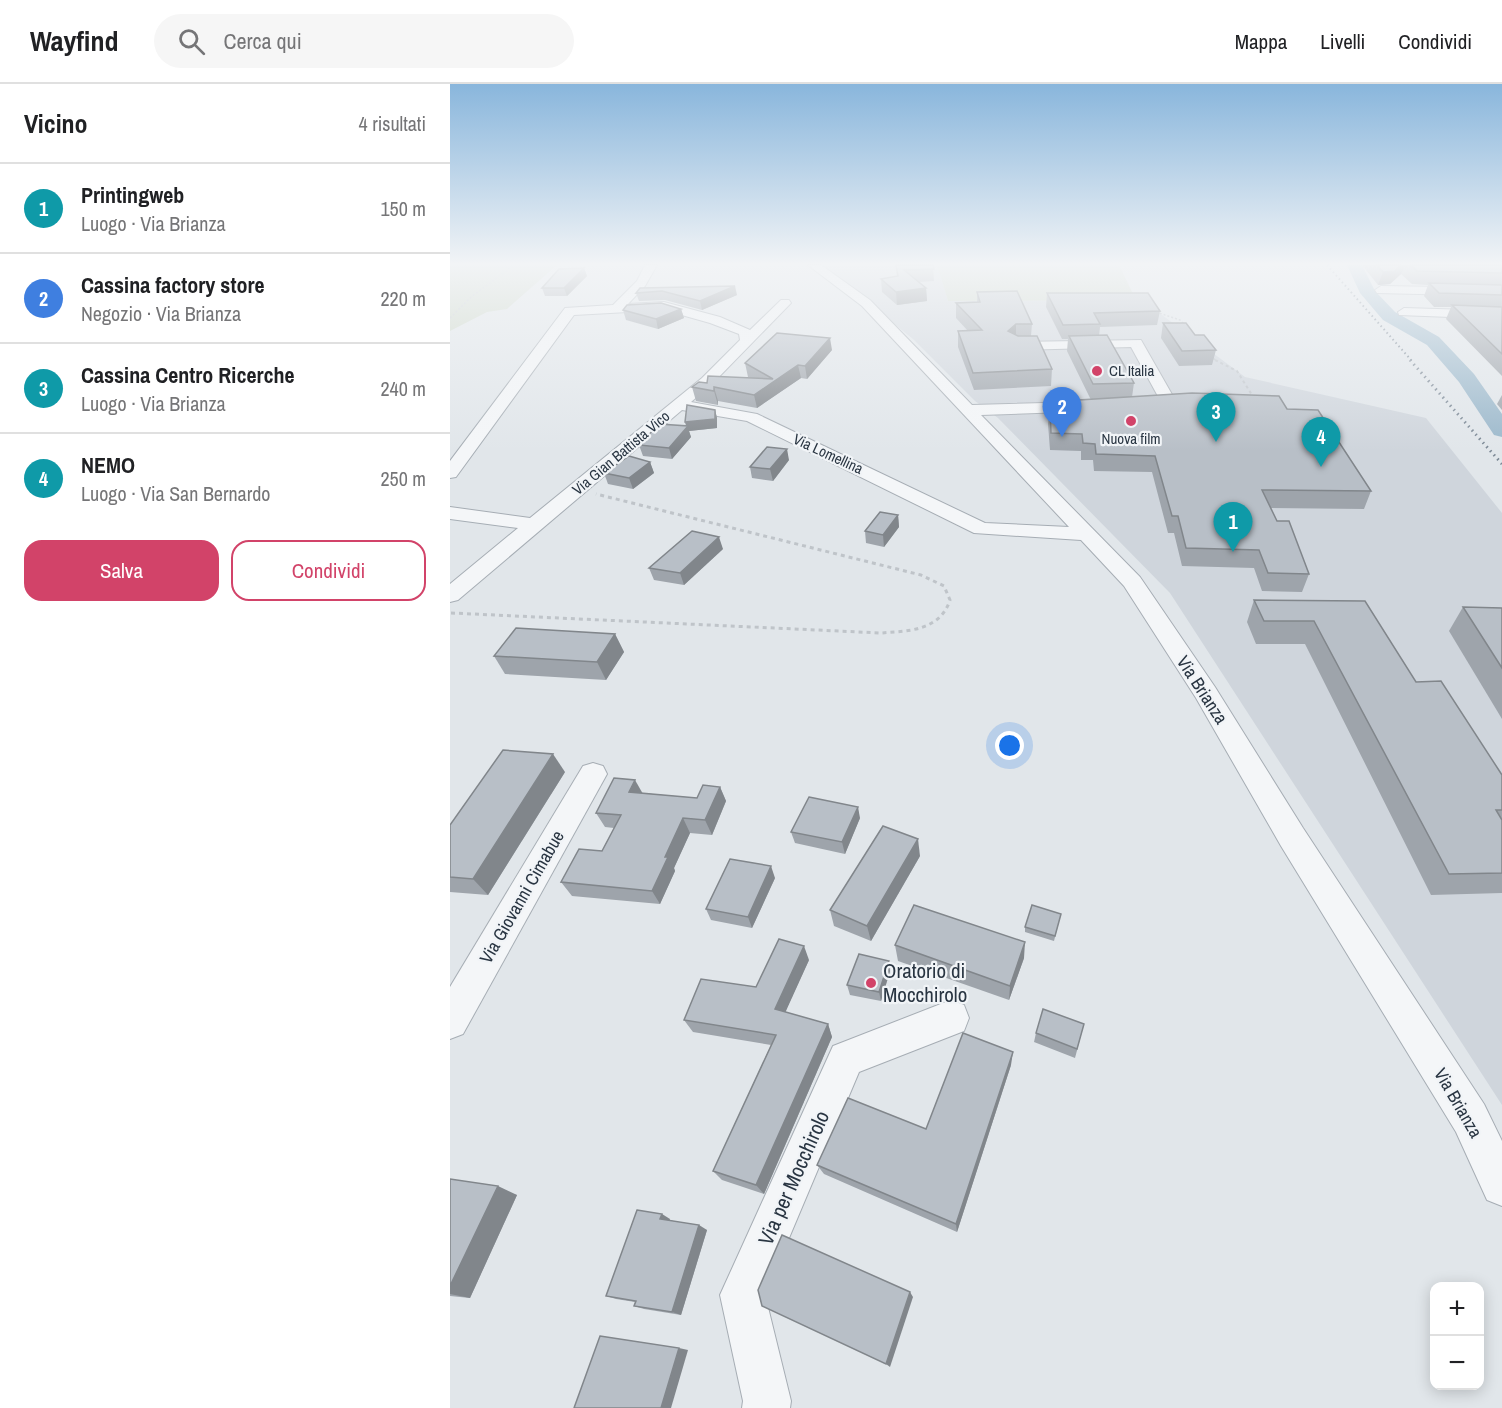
<!DOCTYPE html>
<html lang="it">
<head>
<meta charset="utf-8">
<style>
	body { margin:0; font-family:"Archivo Narrow",sans-serif; background:#f6f6f6; color:#202124 }
	.controls { position:absolute; right:18px; bottom:18px; display:grid; overflow:hidden; border-radius:12px; box-shadow:0 3px 15px #0003 }
	.controls button { width:54px; height:54px; display:grid; place-items:center; padding:0; border:0; border-bottom:2px solid #e0e0e0; background:#fff; color:#202124; font:30px sans-serif }
	.you { position:absolute; left:560px; top:662px; width:21px; height:21px; margin:-15px; border:4px solid #fff; border-radius:50%; background:#1a73e8; box-shadow:0 0 0 9px #1a73e833 }
	.badge { display:grid; place-items:center; width:39px; height:39px; border-radius:50%; background:#d24369; color:#fff; font-size:20px; font-weight:700 }
	.pin { position:absolute; translate:-50% -50px; filter:drop-shadow(0 2px 3px #0008) }
	.pin::after { content:''; position:absolute; top:32px; width:21px; height:18px; background:inherit; clip-path:polygon(0 0,100% 0,50% 100%) }
	.list { margin:0; padding:0; list-style:none }
	h2 { display:flex; justify-content:space-between; align-items:center; height:78px; margin:0; padding:0 24px; font-size:26px }
	h2 small { font-size:20px; font-weight:400; color:#757577 }
	.list li { display:grid; grid-template-columns:39px 1fr auto; gap:18px; align-items:center; box-sizing:border-box; height:90px; padding:0 24px; border-top:2px solid #e0e0e0 }
	.list b { display:block; font-size:22px; white-space:nowrap }
	.list p { margin:0; font-size:20px; white-space:nowrap; color:#757577 }
	.list em { font-size:20px; font-style:normal; color:#757577 }
	.actions { display:flex; gap:12px; padding:18px 24px }
	.actions a { flex:1; padding:14px 0; border:2px solid #d24369; border-radius:18px; text-align:center; font-size:21px; color:#d24369 }
	.actions .main { background:#d24369; color:#fff }
	.icon { flex:none; width:33px; height:33px; fill:none; stroke:currentColor; stroke-width:2; stroke-linecap:round; stroke-linejoin:round }
	.map { position:relative; flex:none; width:1052px; height:1324px; overflow:hidden }
	header { display:flex; align-items:center; gap:36px; box-sizing:border-box; height:84px; padding:0 30px; background:#fff; border-bottom:2px solid #e0e0e0 }
	header strong { font-size:28px }
	nav { display:flex; gap:33px; margin-inline-start:auto; font-size:21px }
	.search { width:420px; height:54px; background:#f6f6f6; display:flex; align-items:center; gap:15px; box-sizing:border-box; padding:0 21px; border-radius:33px; color:#757577; font-size:22px }
	main { display:flex }
	aside { flex:1; background:#fff }
	.map>svg:first-child { display:block }
	.built { fill:#cfd5dc }
	.green { fill:#c9d4c2 }
	.lines { fill:none; stroke-linecap:round; stroke-linejoin:round }
	.river { fill:#9bb8cb; fill-rule:evenodd }
	.minor-casing { stroke:#a6adb4; stroke-width:2 }
	.path-far2 { stroke:#bfc4c9; stroke-width:1.5; stroke-dasharray:2 2; stroke-linecap:butt }
	.path-far1 { stroke:#bfc4c9; stroke-width:2; stroke-dasharray:3 3; stroke-linecap:butt }
	.path { stroke:#bfc4c9; stroke-width:3; stroke-dasharray:4 4; stroke-linecap:butt }
	.minor { fill:#f4f6f8; fill-rule:evenodd }
	.rail-far1 { stroke:#7a8794; stroke-width:2; stroke-dasharray:1.5 3; stroke-linecap:butt }
	.rail { stroke:#7a8794; stroke-width:3; stroke-dasharray:1.5 4; stroke-linecap:butt }
	.wall { fill:#9ea4ab }
	.shaded-wall { fill:#81868b }
	.building { fill:#b8bfc7; stroke:#81868b; stroke-width:1.5 }
	.poi-dot { fill:#d24369; stroke:#f1f4f7; stroke-width:2 }
	.labels { text-anchor:middle; stroke-width:4.5; stroke-linejoin:round; paint-order:stroke }
	.far-poi-label { font-size:15px; fill:#293542; stroke:#f1f4f7; text-anchor:start }
	.far-street-label { font-size:15px; fill:#293542; stroke:#f1f4f7 }
	.street-label { font-size:18px; fill:#293542; stroke:#f1f4f7 }
	.near-poi-label { font-size:21px; fill:#293542; stroke:#f1f4f7; text-anchor:start }
	.near-street-label { font-size:21px; fill:#293542; stroke:#f1f4f7 }
</style>
</head>
<body>
<header>
<strong>Wayfind</strong>
<div class="search"><svg class="icon" aria-label="search" viewBox="0 0 24 24"><circle cx="10" cy="10" r="6"/><path d="M15 15l6 6"/></svg>Cerca qui</div>
<nav><a>Mappa</a><a>Livelli</a><a>Condividi</a></nav>
</header>
<main>
<aside>
<h2>Vicino<small>4 risultati</small></h2>
<ul class="list">
<li><span class="badge" style="background:#0f9aa8">1</span><div><b>Printingweb</b><p>Luogo · Via Brianza</p></div><em>150 m</em></li>
<li><span class="badge" style="background:#3f7fe0">2</span><div><b>Cassina factory store</b><p>Negozio · Via Brianza</p></div><em>220 m</em></li>
<li><span class="badge" style="background:#0f9aa8">3</span><div><b>Cassina Centro Ricerche</b><p>Luogo · Via Brianza</p></div><em>240 m</em></li>
<li><span class="badge" style="background:#0f9aa8">4</span><div><b>NEMO</b><p>Luogo · Via San Bernardo</p></div><em>250 m</em></li>
</ul>
<div class="actions"><a class="main">Salva</a><a>Condividi</a></div>
</aside>
<div class="map">
<svg width="1052" height="1324" viewBox="0 0 1052 1324">
	<rect width="100%" height="100%" fill="#e1e6ea"/>
	<!-- built -->
	<path class="built" d="M371 181H487L498 217 692 216 795 293 976 334 1052 429V1021L720 509 548 334 525 317 463 255Z"/>
	<!-- green -->
	<g class="green">
		<path d="M0 181H107L57 225 37 228 0 247Z"/>
		<path d="M487 181H669L686 216 498 217Z"/>
	</g>
	<g class="lines">
		<!-- river -->
		<path class="river" d="M897 181H912L925 207 945 228 989 253 1024 290 1052 330V353L1044 351 1009 298 977 261 933 236 910 209Z"/>
		<!-- minor casing -->
		<g class="minor-casing">
			<g id="minor">
				<path d="M195 181H207L195 202 178 220 214 218 270 233 300 246 331 216H339L341 219 262 300 241 318 307 330 535 439 619 443 412 222 358 181H371L420 216 522 321 710 316 681 263 567 266 560 262 567 258 691 256 728 321 726 324 531 331 690 493 765 603 853 744 1034 1020 1052 1057V1122L1037 1116 1006 1048 831 762 746 614 674 502 631 456 524 449 297 337 232 326 8 516 0 518V500L68 444 0 435V423L80 434 252 294 290 256 289 250 260 239 214 226 124 231 6 393 0 394V377L115 224 163 221 187 197Z"/>
				<path d="M931 202 1052 204V212L927 209 925 206Z"/>
				<path d="M954 224 1052 227V235L949 231 948 228Z"/>
				<path d="M143 679 153 682 157 690 13 950 0 955V903L133 682Z"/>
				<path d="M501 916 514 921 519 934 514 947 409 988 315 1211 341 1317 340 1324H292L293 1317 270 1211 383 962Z"/>
			</g>
		</g>
		<!-- path-far2 -->
		<g class="path-far2">
			<path d="M706 228 730 236 736 242"/>
			<path d="M0 234 21 213 64 181"/>
			<path d="M760 273 768 277"/>
		</g>
		<!-- path-far1 -->
		<path class="path-far1" d="M765 276 787 287 802 311"/>
		<!-- path -->
		<path class="path" d="M1 529 431 549C458 547 490 547 500 516L494 502 471 491 146 410"/>
		<!-- minor -->
		<use href="#minor" class="minor"/>
		<!-- rail-far1 -->
		<path class="rail-far1" d="M877 181 962 277"/>
		<!-- rail -->
		<path class="rail" d="M960 276 1052 380"/>
	</g>
	<!-- wall -->
	<g class="wall">
		<path d="M446 181H483L484 197 469 198 476 204 477 217 447 221 432 208 431 195 447 193Z"/>
		<path d="M912 181H1052V292L996 235 1001 223H984L974 212 978 201 962 200 951 190 940 200 928 201Z"/>
		<path d="M134 184 137 192 117 212H95L92 204Z"/>
		<path d="M190 204 287 211 252 226 215 216 189 217 186 209Z"/>
		<path d="M527 208 582 240 581 252 602 285 601 302 524 306 508 263V247H518L506 234V219L527 218Z"/>
		<path d="M597 209 710 227 707 241 650 243 649 252 684 299 682 313 837 325 921 407 914 425 820 424 827 437 859 490 852 508 812 507 804 484 732 482 724 449H718L702 388 644 387 643 376H631V367L600 366 598 340 600 324H628L629 316H641L617 267 618 255H612L596 223Z"/>
		<path d="M231 225 234 234 208 245 176 236 173 226Z"/>
		<path d="M713 239 745 251 766 266 762 281 729 282 711 254Z"/>
		<path d="M382 266 357 295 351 294 307 324 268 317V321L246 317 242 303 257 299 301 294 298 293 295 279Z"/>
		<path d="M1052 311V326L1047 320Z"/>
		<path d="M265 326 267 334V344L239 347 241 353 222 375 193 372 189 361 236 342 235 338Z"/>
		<path d="M339 376 323 397 302 394 300 383Z"/>
		<path d="M200 378 204 389 183 405 158 400 154 389Z"/>
		<path d="M448 431 449 443 434 463 416 459 415 447Z"/>
		<path d="M273 465 234 501 204 496 199 484Z"/>
		<path d="M804 516 915 517 966 598 1052 691V809L981 811 855 560H806L797 538Z"/>
		<path d="M1013 523 1052 524V635L999 547Z"/>
		<path d="M165 550 174 568 156 596 55 590 44 572Z"/>
		<path d="M115 688 38 811 0 808V741Z"/>
		<path d="M270 703 276 717 262 751 240 749 224 784 225 787 210 820 122 812 111 798 152 767 164 744 155 743 146 729 192 709 247 714Z"/>
		<path d="M410 734 395 770 345 759 341 748Z"/>
		<path d="M470 772 421 857 384 842 380 826Z"/>
		<path d="M325 794 302 844 261 836 256 825Z"/>
		<path d="M611 830 604 857 575 848V843Z"/>
		<path d="M445 861 574 874 559 916 448 877Z"/>
		<path d="M359 876 335 928 378 940 382 953 314 1110 272 1096 263 1087 321 961 243 948 234 936 306 903Z"/>
		<path d="M440 887 431 917 400 911 397 901Z"/>
		<path d="M634 940 625 974 584 958 586 949Z"/>
		<path d="M561 981 507 1148 374 1090 367 1081 476 1045Z"/>
		<path d="M0 1095 67 1111 20 1214 0 1212Z"/>
		<path d="M220 1135V1136L257 1146 231 1231 194 1225 184 1222 185 1218 166 1215 156 1212Z"/>
	</g>
	<!-- shaded-wall -->
	<g class="shaded-wall">
		<path d="M951 181H955L951 190 940 200 928 201 933 188Z"/>
		<path d="M134 184 137 192 117 212 114 204Z"/>
		<path d="M285 202 287 211 252 226 250 217Z"/>
		<path d="M476 204 477 217 447 221 446 208Z"/>
		<path d="M231 225 234 234 208 245 206 235Z"/>
		<path d="M566 240V256L558 247Z"/>
		<path d="M380 254 382 266 357 295 355 282Z"/>
		<path d="M348 281 351 294 307 324 304 311Z"/>
		<path d="M264 303 268 317V321L264 307Z"/>
		<path d="M265 326 267 334V344L239 347 241 353 222 375 219 364 237 343 235 338Z"/>
		<path d="M337 365 339 376 323 397 320 385Z"/>
		<path d="M200 378 204 389 183 405 179 394Z"/>
		<path d="M448 431 449 443 434 463 433 451Z"/>
		<path d="M269 453 273 465 234 501 230 489Z"/>
		<path d="M165 550 174 568 156 596 147 578Z"/>
		<path d="M103 670 115 688 38 811 23 795Z"/>
		<path d="M185 696 193 710 179 708Z"/>
		<path d="M270 703 276 717 262 751 255 736Z"/>
		<path d="M408 723 410 734 395 770 392 758Z"/>
		<path d="M233 734 240 749 224 784 225 787 210 820 202 807 215 773Z"/>
		<path d="M468 755 470 772 421 857 417 842Z"/>
		<path d="M321 782 325 794 302 844 298 833Z"/>
		<path d="M575 858 574 874 559 916 560 902Z"/>
		<path d="M354 862 359 876 331 938 325 925Z"/>
		<path d="M439 877 440 887 431 917 429 908Z"/>
		<path d="M378 940 382 953 314 1110 306 1101Z"/>
		<path d="M563 968 561 981 507 1148 506 1140Z"/>
		<path d="M48 1102 67 1111 20 1214 0 1210V1202Z"/>
		<path d="M212 1130 220 1135 218 1140 210 1135Z"/>
		<path d="M249 1141 257 1146 231 1231 222 1228Z"/>
		<path d="M460 1208 463 1213 440 1283 436 1280Z"/>
		<path d="M229 1264 238 1266 221 1324H211Z"/>
	</g>
	<!-- building -->
	<g class="building">
		<path d="M446 181H483L484 185 454 186 476 204 446 208 431 195 448 192Z"/>
		<path d="M927 181H951L945 187 933 188Z"/>
		<path d="M961 181H1052V189L967 187Z"/>
		<path d="M134 184 114 204H92L109 185Z"/>
		<path d="M979 199 1052 201V211L989 209Z"/>
		<path d="M285 202 250 217 212 207 186 209 190 204Z"/>
		<path d="M567 207 582 240H566L558 247 568 252H587L602 285 523 289 508 247 532 246 506 219 530 218 527 208Z"/>
		<path d="M597 209H698L710 227 644 229 650 240 613 241Z"/>
		<path d="M211 219 231 225 206 235 173 226 177 221Z"/>
		<path d="M1002 221 1052 223V270Z"/>
		<path d="M713 239H736L745 251H754L766 266 732 267Z"/>
		<path d="M327 249 380 254 355 282 348 281 304 311 264 303V307L242 303 249 298 257 299 258 292 323 295 295 279Z"/>
		<path d="M657 251 684 299 643 300 619 252Z"/>
		<path d="M742 309 829 312 837 325 868 326 921 407 812 406 827 437H839L859 490 818 489 809 466 736 464 728 432H722L705 372 646 370 645 360 633 359 632 350 601 349 600 324H630L629 316Z"/>
		<path d="M237 321 265 326V335L235 338Z"/>
		<path d="M209 340 238 342 219 364 189 361Z"/>
		<path d="M317 363 337 365 320 385 300 383Z"/>
		<path d="M179 372 200 378 179 394 154 389Z"/>
		<path d="M430 428 448 431 433 451 415 447Z"/>
		<path d="M242 447 269 453 230 489 199 484Z"/>
		<path d="M804 516 915 517 966 598 991 597 1052 691V726H1046L1052 736V789L999 790 864 537H814Z"/>
		<path d="M1013 523 1052 524V584Z"/>
		<path d="M66 544 165 550 147 578 44 572Z"/>
		<path d="M53 666 103 670 23 795 0 793V741Z"/>
		<path d="M164 694 185 696 179 708 247 714 253 701 270 703 255 736 233 734 215 773H218L202 807 111 798 129 765 152 767 171 731 146 729Z"/>
		<path d="M359 713 408 723 392 758 341 748Z"/>
		<path d="M433 742 468 755 417 842 380 826Z"/>
		<path d="M280 775 321 782 298 833 256 825Z"/>
		<path d="M464 821 575 858 560 902 445 861Z"/>
		<path d="M582 821 611 830 605 852 575 843Z"/>
		<path d="M329 855 354 862 325 925 378 940 306 1101 263 1087 326 951 234 936 251 895 306 903Z"/>
		<path d="M409 870 439 877 429 908 397 901Z"/>
		<path d="M593 925 634 940 627 965 586 949Z"/>
		<path d="M513 949 563 968 506 1140 367 1081 398 1014 476 1045Z"/>
		<path d="M0 1095 48 1102 0 1202Z"/>
		<path d="M187 1126 212 1130 210 1135 249 1141 222 1228 184 1222 186 1217 156 1212Z"/>
		<path d="M332 1151 460 1208 436 1280 312 1222 308 1206Z"/>
		<path d="M150 1252 229 1264 211 1324H124Z"/>
	</g>
	<!-- sky -->
	<linearGradient id="sky" x2="0" y2="1"><stop stop-color="#89b6dc"/><stop offset="0.49" stop-color="#f2f4f6"/><stop offset="1" stop-color="#f2f4f6" stop-opacity="0"/></linearGradient>
	<rect width="1052" height="367" fill="url(#sky)"/>
	<!-- markers -->
	<g class="poi-dot">
		<circle cx="647" cy="287" r="6"/>
		<circle cx="681" cy="337" r="6"/>
		<circle cx="421" cy="899" r="6"/>
	</g>
	<g class="labels">
		<!-- far-poi labels -->
		<g class="far-poi-label">
			<text x="659" y="292">CL Italia</text>
			<text x="681" y="360" text-anchor="middle">Nuova film</text>
		</g>
		<!-- far-street labels -->
		<g class="far-street-label">
			<text transform="translate(171 369) rotate(-40)" y="5">Via Gian Battista Vico</text>
			<text transform="translate(378 370) rotate(25)" y="5">Via Lomellina</text>
		</g>
		<!-- street labels -->
		<g class="street-label">
			<text transform="translate(752 606) rotate(57)" y="6">Via Brianza</text>
			<text transform="translate(72 813) rotate(-60)" y="6">Via Giovanni Cimabue</text>
			<text transform="translate(1008 1019) rotate(60)" y="6">Via Brianza</text>
		</g>
		<!-- near-poi labels -->
		<g class="near-poi-label">
			<text x="433" y="894">Oratorio di<tspan x="433" dy="24">Mocchirolo</tspan></text>
		</g>
		<!-- near-street labels -->
		<g class="near-street-label">
			<text transform="translate(344 1094) rotate(-66)" y="7">Via per Mocchirolo</text>
		</g>
	</g>
</svg>
<div class="controls">
<button>+</button>
<button>−</button>
</div>
<div class="you"></div>
<div class="pin badge" style="left:783px;top:468px;background:#0f9aa8">1</div>
<div class="pin badge" style="left:612px;top:353px;background:#3f7fe0">2</div>
<div class="pin badge" style="left:766px;top:358px;background:#0f9aa8">3</div>
<div class="pin badge" style="left:871px;top:383px;background:#0f9aa8">4</div>
</div>
</main>
</body>
</html>
